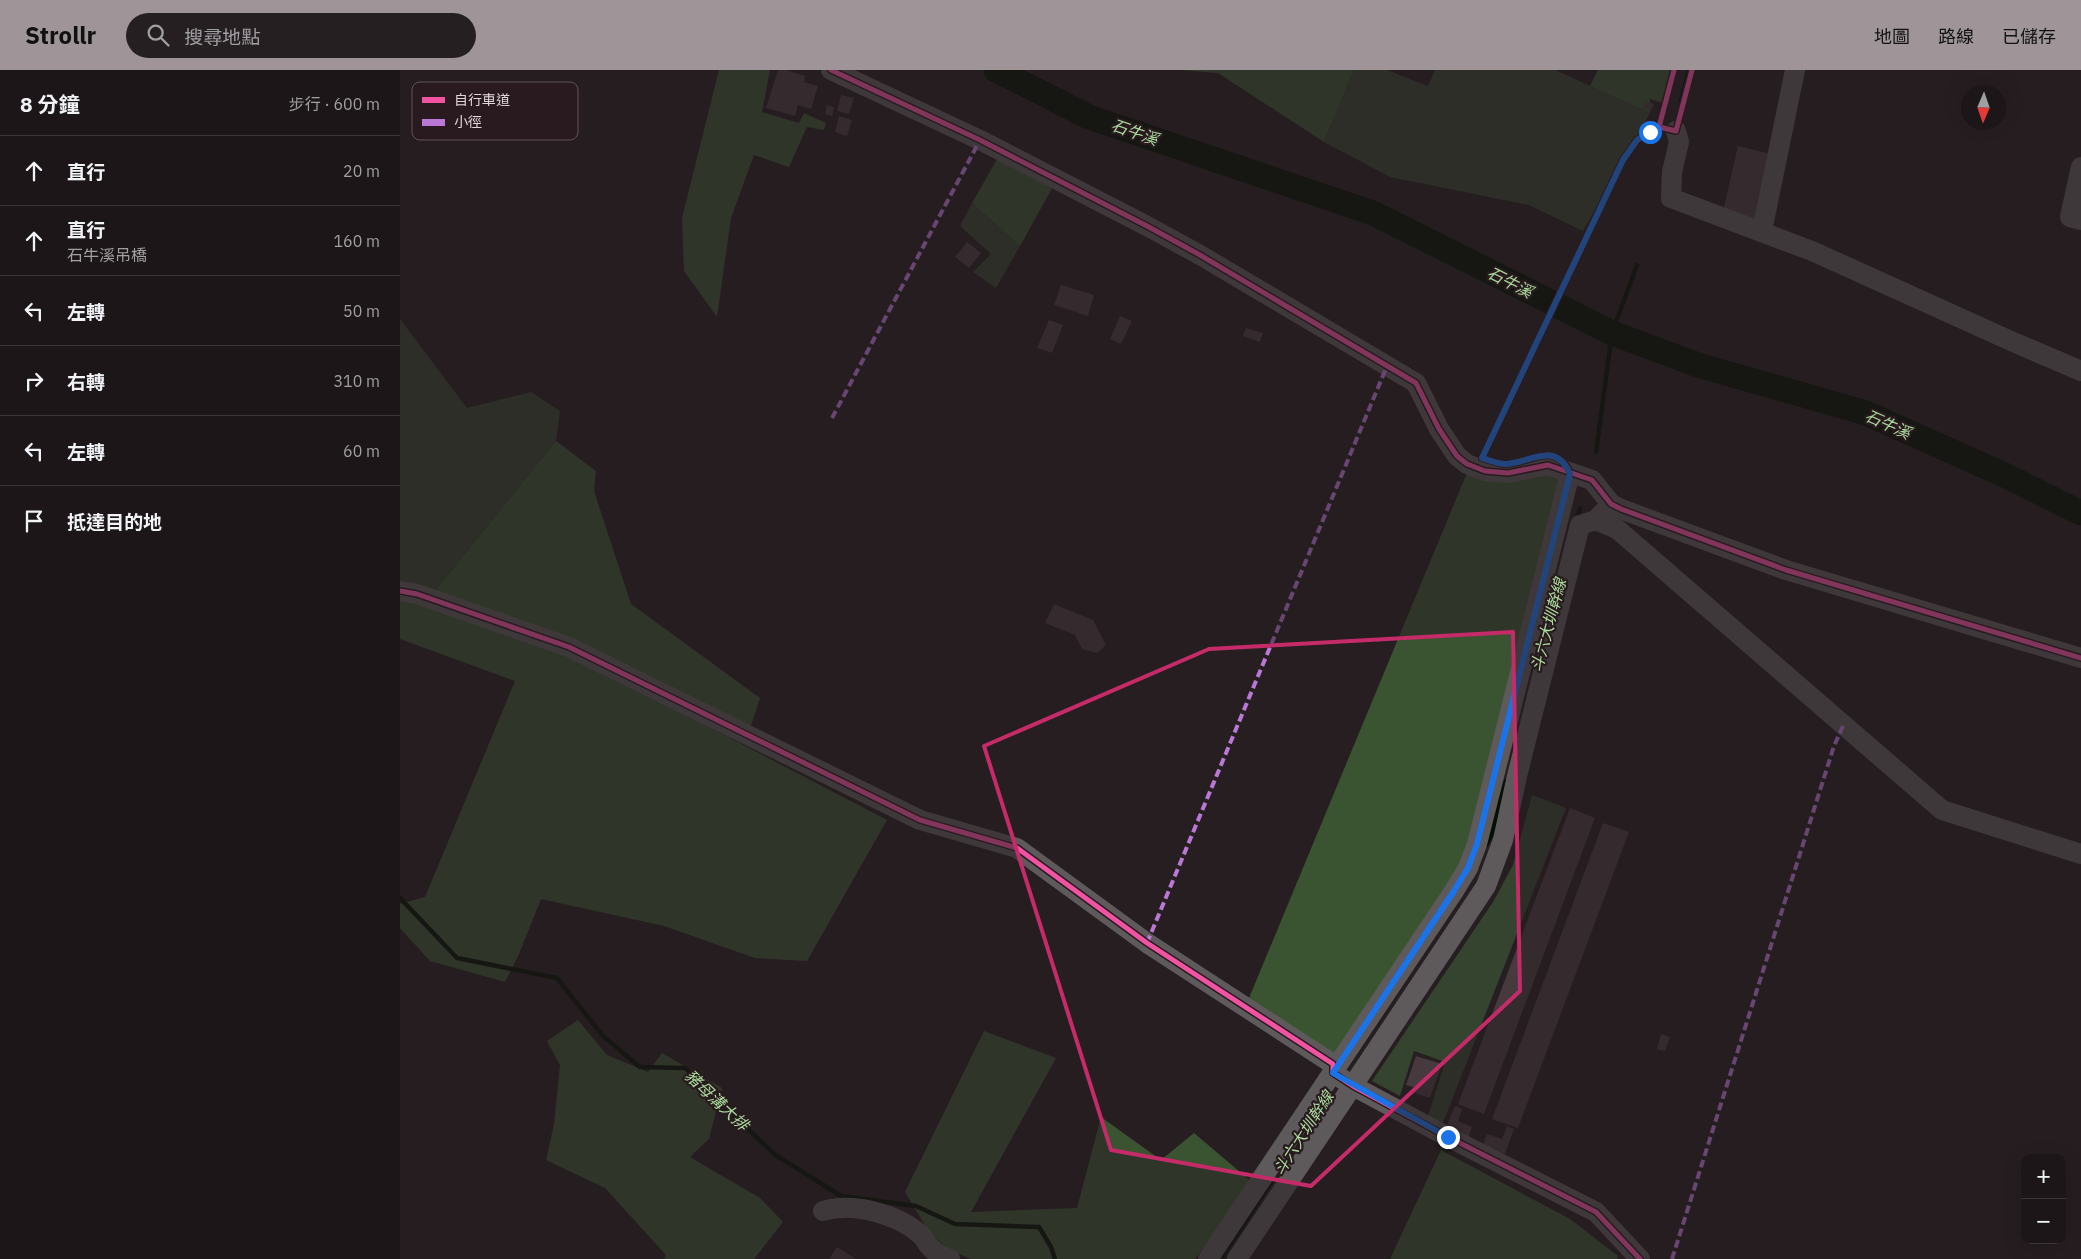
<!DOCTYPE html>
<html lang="zh-TW">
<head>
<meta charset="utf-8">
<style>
	body { margin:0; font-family:"IBM Plex Sans","Noto Sans TC",sans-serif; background:#251f21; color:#f1f3f6 }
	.controls { position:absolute; right:15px; bottom:15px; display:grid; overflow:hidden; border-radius:10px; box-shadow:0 5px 20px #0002 }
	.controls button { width:45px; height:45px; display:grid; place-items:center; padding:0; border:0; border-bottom:1px solid #3a3537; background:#1c1618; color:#f1f3f6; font:25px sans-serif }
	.compass { position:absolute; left:1561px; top:15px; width:45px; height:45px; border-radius:50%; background:#1c1618; box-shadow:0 5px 20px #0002; rotate:182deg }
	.stop { position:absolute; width:15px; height:15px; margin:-11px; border:4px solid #1a73e8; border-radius:50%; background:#fff }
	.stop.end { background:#1a73e8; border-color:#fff; box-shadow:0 1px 5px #0008 }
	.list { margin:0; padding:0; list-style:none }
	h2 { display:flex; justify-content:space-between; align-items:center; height:65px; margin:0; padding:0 20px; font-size:21px }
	h2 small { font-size:16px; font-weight:400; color:#a09fa2 }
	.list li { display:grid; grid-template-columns:32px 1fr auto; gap:15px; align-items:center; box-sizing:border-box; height:70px; padding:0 20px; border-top:1px solid #3a3537 }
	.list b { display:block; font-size:19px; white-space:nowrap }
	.list p { margin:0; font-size:16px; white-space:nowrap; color:#a09fa2 }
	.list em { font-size:16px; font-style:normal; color:#a09fa2 }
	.icon { flex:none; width:28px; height:28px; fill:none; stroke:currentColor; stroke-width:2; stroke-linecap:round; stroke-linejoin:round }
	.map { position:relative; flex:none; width:1681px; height:1189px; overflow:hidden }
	header { display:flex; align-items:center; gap:30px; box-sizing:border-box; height:70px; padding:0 25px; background:#9f9598; color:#111 }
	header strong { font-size:24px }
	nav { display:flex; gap:28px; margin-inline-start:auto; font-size:18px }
	.search { width:350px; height:45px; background:#251f21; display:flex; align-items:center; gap:12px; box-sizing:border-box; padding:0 18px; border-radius:28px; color:#a09fa2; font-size:19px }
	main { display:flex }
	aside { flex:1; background:#1c1618 }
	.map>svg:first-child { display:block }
	.green { fill:#34442f }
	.forest { fill:#3a5331 }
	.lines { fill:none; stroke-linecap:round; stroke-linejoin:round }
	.stream { stroke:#031103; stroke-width:4.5 }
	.river { stroke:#031103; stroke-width:25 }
	.building { fill:#473a3f }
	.minor { stroke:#5e5a5c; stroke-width:20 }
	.quiet { stroke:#ba77d6; stroke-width:4; stroke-dasharray:8 4; stroke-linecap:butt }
	.cycleway-casing { stroke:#291a1f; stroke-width:8 }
	.cycleway { stroke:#f153a3; stroke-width:5 }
	.route { stroke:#1a73e8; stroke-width:6 }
	.marked { fill:none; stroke:#c52b68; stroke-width:4; stroke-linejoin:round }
	.labels { text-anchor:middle; stroke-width:4.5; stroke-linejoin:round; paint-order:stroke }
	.water-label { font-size:16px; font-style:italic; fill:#a9db9b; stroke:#291a1f }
	.key { fill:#291a1f; stroke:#605256; stroke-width:1 }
	.key-label { font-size:14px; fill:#e0d5d8 }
</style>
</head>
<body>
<header>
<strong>Strollr</strong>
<div class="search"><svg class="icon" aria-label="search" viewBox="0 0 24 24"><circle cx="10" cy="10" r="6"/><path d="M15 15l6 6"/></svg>搜尋地點</div>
<nav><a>地圖</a><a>路線</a><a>已儲存</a></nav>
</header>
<main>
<aside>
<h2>8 分鐘<small>步行 · 600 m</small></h2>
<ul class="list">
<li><svg class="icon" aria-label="ahead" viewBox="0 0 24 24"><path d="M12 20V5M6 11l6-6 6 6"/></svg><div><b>直行</b></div><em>20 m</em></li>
<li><svg class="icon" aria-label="ahead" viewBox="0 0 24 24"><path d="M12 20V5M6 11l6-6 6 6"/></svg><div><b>直行</b><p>石牛溪吊橋</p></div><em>160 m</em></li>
<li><svg class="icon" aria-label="left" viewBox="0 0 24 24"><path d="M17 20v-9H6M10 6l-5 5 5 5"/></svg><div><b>左轉</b></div><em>50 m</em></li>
<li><svg class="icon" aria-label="right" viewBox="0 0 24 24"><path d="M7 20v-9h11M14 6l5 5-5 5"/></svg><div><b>右轉</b></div><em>310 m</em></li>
<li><svg class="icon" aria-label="left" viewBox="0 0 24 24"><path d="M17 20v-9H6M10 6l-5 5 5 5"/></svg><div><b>左轉</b></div><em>60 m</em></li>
<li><svg class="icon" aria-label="arrive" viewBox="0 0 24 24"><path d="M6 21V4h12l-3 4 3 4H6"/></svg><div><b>抵達目的地</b></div></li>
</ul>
</aside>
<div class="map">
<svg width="1681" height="1189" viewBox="0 0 1681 1189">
	<rect width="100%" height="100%" fill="#261e20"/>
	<!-- green -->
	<g class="green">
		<path d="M954 0H987L1028 16 1035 0H1155L1250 43 1183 161 1129 135 990 107 924 72Z"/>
		<path d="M572 133 620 176 596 218 573 202 591 184 560 156Z"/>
		<path d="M0 249 67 338 131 322 160 341 156 371 34 522 0 514Z"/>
		<path d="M1132 725 1166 738 1043 1053 1028 1046 1045 992 1014 981 1000 1026 972 1011 1093 832 1113 795Z"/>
	</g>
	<!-- forest -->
	<g class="forest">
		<path d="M319 0H370L362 42 399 53 404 43 426 53 424 60 407 57 389 97 354 85 331 148 317 247 284 201 282 148Z"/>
		<path d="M780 0H954L924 72 818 3Z"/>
		<path d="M1198 0H1272L1263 33 1250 29V43L1190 16Z"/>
		<path d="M600 84 655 113 620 176 572 133Z"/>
		<path d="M156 371 196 401 194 421 231 534 360 628 349 662 34 522Z"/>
		<path d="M1069 398 1170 403 1075 765 1056 806 938 989 849 928Z"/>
		<path d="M0 530 15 532 169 584 487 750 407 891 355 888 264 856 141 829 119 884 105 912 30 891 0 858V834L25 827 115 611 0 569Z"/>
		<path d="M178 950 207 985 248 1002 262 983 322 1018 309 1069 290 1087 360 1128 383 1152 354 1189H264L266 1185 205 1118 146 1090 154 1054 160 995 147 971Z"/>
		<path d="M584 961 656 988 571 1142 677 1138 701 1047 761 1090 794 1063 853 1113 795 1189H571L549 1180 529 1162 505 1122Z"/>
		<path d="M1041 1080 1170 1149 1218 1186 1217 1189H990Z"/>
	</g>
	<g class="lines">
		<!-- stream -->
		<g class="stream">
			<path d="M1281 30 1289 0"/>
			<path d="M1196 382 1212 263 1237 195"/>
			<path d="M1176 451 1180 439"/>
			<path d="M1086 775 1092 763 1106 711"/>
			<path d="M0 828 57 888 157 908 203 966 240 997 285 998 374 1084 441 1126 516 1136 555 1154 639 1157 651 1177 655 1189"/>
			<path d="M821 1189 872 1111"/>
		</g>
		<!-- river -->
		<path class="river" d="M596 0 689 47 973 143 1212 263 1298 295 1466 343 1611 408 1681 443"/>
	</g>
	<!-- building -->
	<g class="building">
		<path d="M378 0H386L405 6 404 12 418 16 411 39 398 35 395 46 366 38Z"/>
		<path d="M441 25 454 28 449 44 437 41Z"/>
		<path d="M1246 31 1254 34 1251 41 1243 38Z"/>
		<path d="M427 35 434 37 432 46 425 44Z"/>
		<path d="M439 46 452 50 447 66 435 62Z"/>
		<path d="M1338 76 1371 84 1356 149 1323 141Z"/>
		<path d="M567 172 581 183 569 198 555 187Z"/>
		<path d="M661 215 694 225 688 246 654 235Z"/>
		<path d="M720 246 732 251 721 274 710 269Z"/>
		<path d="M649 250 663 255 652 283 637 278Z"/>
		<path d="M846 258 863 263 860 272 843 266Z"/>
		<path d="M654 534 693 550 706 575 697 583 682 579 675 565 645 553Z"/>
		<path d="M1170 738 1195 748 1084 1044 1058 1034Z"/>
		<path d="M1203 753 1229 762 1118 1058 1092 1049Z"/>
		<path d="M1261 964 1270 967 1265 981 1257 979Z"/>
		<path d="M1016 986 1042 994 1030 1028 1015 1023 1017 1018 1006 1015Z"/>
		<path d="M1055 1036 1062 1039 1058 1051 1072 1057 1068 1069 1045 1060Z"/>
		<path d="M1107 1056 1114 1059 1105 1084 1083 1075 1087 1064 1102 1069Z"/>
		<path d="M437 1177 456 1189H429Z"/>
	</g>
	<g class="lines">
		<!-- minor -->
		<g class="minor">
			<path d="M431 0 580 70 747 156 800 185 1016 313 1039 359 1057 386 1067 394 1085 401 1108 403 1148 395 1192 410 1211 434 1221 439 1386 500 1681 588"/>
			<path d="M1276 61 1279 72 1272 102 1271 128 1412 181 1611 271 1681 301"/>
			<path d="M1681 97 1670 147 1681 150"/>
			<path d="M1362 161 1395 0"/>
			<path d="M1196 450 1217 459 1542 740 1681 784"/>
			<path d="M0 521 17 524 169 577 520 750 617 778 747 873 933 994V1003L953 1016 1048 1067 1196 1142 1240 1189"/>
			<path d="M423 1141C453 1132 498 1144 521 1165 525 1168 526 1174 530 1177 535 1182 543 1187 550 1189"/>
			<path d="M808 1189 1054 821 1068 798 1077 774 1170 403"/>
			<path d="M837 1189 1086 816 1103 770 1117 706 1180 455 1196 450 1211 434"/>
		</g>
		<!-- quiet -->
		<g class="quiet">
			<path d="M432 348 580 70"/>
			<path d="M747 873 987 296"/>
			<path d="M1272 1189 1434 676 1443 656"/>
		</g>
		<!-- cycleway casing -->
		<g class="cycleway-casing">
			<g id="cycleway">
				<path d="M431 0 580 70 747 156 800 185 1016 313 1039 359 1057 386 1067 394 1085 401 1108 403 1148 395 1192 410 1211 434 1221 439 1386 500 1681 588"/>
				<path d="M1274 0 1259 57 1276 61 1292 0"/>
				<path d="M1170 403C1155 370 1131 393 1105 394 1098 394 1089 390 1082 388L1223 90 1237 70 1259 57"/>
				<path d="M0 521 17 524 169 577 520 750 617 778 747 873 933 994V1003L953 1016 1048 1067 1196 1142 1240 1189"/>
			</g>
		</g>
		<!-- cycleway -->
		<use href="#cycleway" class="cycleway"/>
	</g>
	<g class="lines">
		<!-- route -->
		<path class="route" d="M1048 1067 933 1003 1054 821 1068 798 1077 774 1170 404C1155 370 1131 393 1105 394 1098 394 1089 390 1082 388L1223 90 1237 70 1250 62"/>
	</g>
	<!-- marked area -->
	<path d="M0 0H1681V1189H0ZM1113 562 1120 921 911 1116 711 1080 584 676 809 579Z" fill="#261e20" fill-opacity=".55" fill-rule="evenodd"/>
	<path class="marked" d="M1113 562 1120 921 911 1116 711 1080 584 676 809 579Z"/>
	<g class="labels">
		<!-- water labels -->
		<g class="water-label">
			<text transform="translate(735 62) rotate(19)" y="6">石牛溪</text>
			<text transform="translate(1110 212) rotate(27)" y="6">石牛溪</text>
			<text transform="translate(1488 354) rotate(24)" y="6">石牛溪</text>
			<text transform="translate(1148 555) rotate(-75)" y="6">斗六大圳幹線</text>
			<text transform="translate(317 1030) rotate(43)" y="6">豬母溝大排</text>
			<text transform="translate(903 1063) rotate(-57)" y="6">斗六大圳幹線</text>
		</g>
	</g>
	<!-- legend -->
	<rect x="12" y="12" width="166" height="58" rx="8" class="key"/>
	<rect x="22" y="27" width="23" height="6" fill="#f153a3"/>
	<rect x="22" y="49" width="23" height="7" fill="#ba77d6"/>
	<g class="key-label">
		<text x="54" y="35">自行車道</text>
		<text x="54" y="57">小徑</text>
	</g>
</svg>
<div class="controls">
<button>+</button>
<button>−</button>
</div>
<svg class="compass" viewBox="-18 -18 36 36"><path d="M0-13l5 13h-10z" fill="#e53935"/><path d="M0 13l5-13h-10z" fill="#a09fa2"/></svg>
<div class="stop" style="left:1250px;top:62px"></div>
<div class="stop end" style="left:1048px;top:1067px"></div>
</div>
</main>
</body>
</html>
